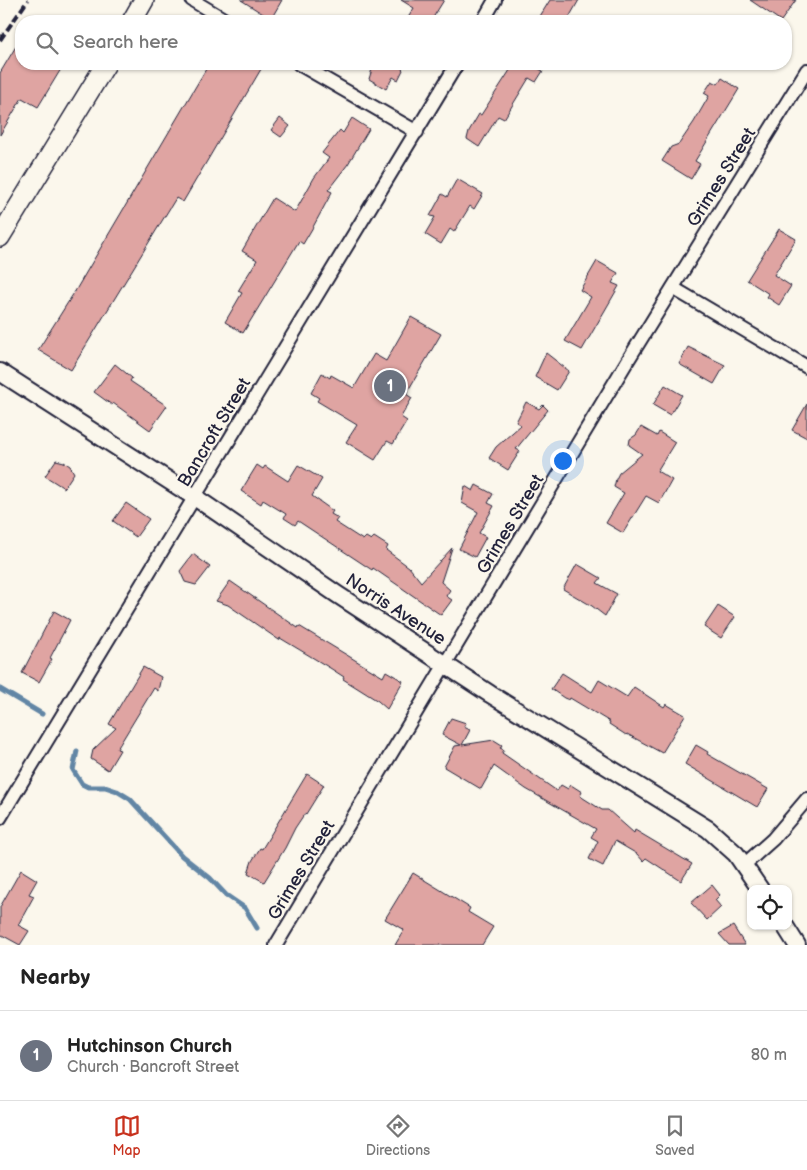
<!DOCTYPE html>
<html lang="en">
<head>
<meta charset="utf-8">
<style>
	body { margin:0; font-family:"Balsamiq Sans",sans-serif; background:#f6f6f6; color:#222 }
	.controls { position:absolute; right:15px; bottom:15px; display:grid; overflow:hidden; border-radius:10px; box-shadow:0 1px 4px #0004 }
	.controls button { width:45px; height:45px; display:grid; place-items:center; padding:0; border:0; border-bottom:1px solid #e0e0e0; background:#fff; color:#222; font:25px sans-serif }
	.you { position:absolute; left:562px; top:460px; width:18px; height:18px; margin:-12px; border:4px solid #fff; border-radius:50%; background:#1a73e8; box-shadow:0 0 0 8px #1a73e833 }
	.badge { display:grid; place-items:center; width:32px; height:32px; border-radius:50%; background:#c8321e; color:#fff; font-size:16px; font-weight:700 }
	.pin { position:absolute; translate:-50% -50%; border:2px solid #fff; box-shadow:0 1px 5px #0006 }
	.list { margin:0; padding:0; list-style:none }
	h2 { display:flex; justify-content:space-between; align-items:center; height:65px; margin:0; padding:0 20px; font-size:21px }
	h2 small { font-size:16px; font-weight:400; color:#767676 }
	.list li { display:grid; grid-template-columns:32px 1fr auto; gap:15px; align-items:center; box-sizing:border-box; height:90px; padding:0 20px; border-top:1px solid #e0e0e0 }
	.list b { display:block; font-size:19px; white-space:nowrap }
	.list p { margin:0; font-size:16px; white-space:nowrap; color:#767676 }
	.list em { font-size:16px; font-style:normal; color:#767676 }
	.icon { flex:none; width:28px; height:28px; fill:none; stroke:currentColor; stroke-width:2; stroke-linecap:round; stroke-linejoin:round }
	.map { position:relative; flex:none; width:807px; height:945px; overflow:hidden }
	.search { position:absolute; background:#fff; box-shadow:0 1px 4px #0004; left:15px; right:15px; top:15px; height:55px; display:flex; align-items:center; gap:12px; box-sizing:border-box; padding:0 18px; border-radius:20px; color:#767676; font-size:19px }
	.sheet { height:155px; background:#fff }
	nav { display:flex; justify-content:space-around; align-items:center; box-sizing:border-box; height:70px; border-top:1px solid #e0e0e0; background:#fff; font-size:14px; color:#767676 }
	nav a { display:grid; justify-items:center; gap:2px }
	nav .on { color:#c8321e }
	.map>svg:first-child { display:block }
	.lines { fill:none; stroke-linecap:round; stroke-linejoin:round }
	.stream { stroke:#6286a5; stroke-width:5 }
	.building { fill:#dfa4a2; stroke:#22223b }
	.minor-casing { stroke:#22223b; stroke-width:16 }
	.tertiary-casing { stroke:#22223b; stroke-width:20 }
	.secondary-casing { stroke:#22223b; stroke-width:22 }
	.minor { stroke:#fbf7ec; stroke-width:12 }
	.tertiary { stroke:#fbf7ec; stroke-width:16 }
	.secondary { stroke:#fbf7ec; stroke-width:19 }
	.rail { stroke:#22223b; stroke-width:4; stroke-dasharray:8 4; stroke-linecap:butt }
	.labels { text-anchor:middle; stroke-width:4.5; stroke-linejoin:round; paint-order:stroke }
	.street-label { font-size:18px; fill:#22223b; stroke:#fbf7ec }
</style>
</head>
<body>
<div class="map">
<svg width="807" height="945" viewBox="0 0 807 945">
	<rect width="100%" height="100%" fill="#fbf7ec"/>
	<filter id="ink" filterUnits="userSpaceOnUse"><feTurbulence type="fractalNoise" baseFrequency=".02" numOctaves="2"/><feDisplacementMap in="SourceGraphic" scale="10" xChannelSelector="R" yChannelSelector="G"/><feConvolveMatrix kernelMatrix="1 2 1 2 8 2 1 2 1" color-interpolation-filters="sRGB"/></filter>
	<g filter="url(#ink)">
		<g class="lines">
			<!-- stream -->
			<g class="stream">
				<path d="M0 689 42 714"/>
				<path d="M77 751 73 770 82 784 88 787H105L117 791 130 799 182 856 210 878 226 895 245 908 257 928"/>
			</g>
		</g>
		<!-- building -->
		<g class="building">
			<path d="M241 0H282L271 19Z"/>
			<path d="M401 0H444L431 21H406L414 8Z"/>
			<path d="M550 0H579L567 21H537Z"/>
			<path d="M750 0H796L781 21Z"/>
			<path d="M21 38V64H64L38 107 22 98 0 135V73Z"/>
			<path d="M209 64H264L183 202 176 198 71 370 38 350 77 288Z"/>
			<path d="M369 64H401L399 66 403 70 398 80 393 77 386 89 369 79 373 66Z"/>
			<path d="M514 64H542L539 69 543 71 536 82 529 78 504 119 498 116 479 147 467 139 469 131 479 114 481 115Z"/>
			<path d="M722 78 739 89 695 161 700 164 691 179 662 161 671 147 679 144 694 122 709 96 704 93 712 81 718 84Z"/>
			<path d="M280 118 290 126 281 137 271 130Z"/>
			<path d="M352 118 369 129 348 164 328 190 332 192 313 227 303 244 299 241 243 333 225 322 242 293 238 291 257 260 242 251 273 198 295 212 314 178 329 158 322 153 340 130 343 133Z"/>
			<path d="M457 179 483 194 474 209 470 206 454 232 450 229 441 244 425 234 435 217 430 216 442 194 447 197Z"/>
			<path d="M779 229 796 239 774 275 791 286 779 305 767 297 769 294 747 280Z"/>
			<path d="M597 261 618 273 612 283 619 286 582 350 565 341 591 297 580 290Z"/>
			<path d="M411 317 441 334 406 394 412 398 401 417 407 421 393 444 387 441 375 460 346 442 357 425 317 401 319 398 311 393 322 373 330 378 331 375 354 388 374 354 386 361Z"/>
			<path d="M688 347 725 365 714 384 679 364Z"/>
			<path d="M546 353 569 371 557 390 535 377Z"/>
			<path d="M115 364 132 378 130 381 167 406 150 430 113 403 112 405 94 392Z"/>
			<path d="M665 385 682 395 670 415 653 405Z"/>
			<path d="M526 402 539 409 543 405 548 410 516 449 520 451 508 470 489 458 496 447 521 425 516 422Z"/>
			<path d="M807 404V438L792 430Z"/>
			<path d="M641 427 657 436 659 432 675 442 657 471 672 480 659 503 646 496 623 533 606 523 624 493 614 487 616 479 619 473 642 454 629 445 630 439 636 435Z"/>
			<path d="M56 460 64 462 70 466 74 473 64 488 45 476Z"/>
			<path d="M257 465 263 469 265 466 288 481 298 465 322 479 312 496 333 511 331 514 338 518 335 522 363 540 366 537 371 540 374 537 388 546 386 550 409 567 421 582 452 548 441 582 450 590 446 596 452 600 441 615 373 568 372 570 298 521 295 525 284 518 286 514 263 500 261 504 241 491Z"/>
			<path d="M476 485 493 494 488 503 494 506 479 533 486 537 475 557 459 549 478 512 462 503 465 486 473 491Z"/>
			<path d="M126 503 149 519 136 537 113 521Z"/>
			<path d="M193 554 210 567 196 585 185 582 180 571Z"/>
			<path d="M577 564 601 578 597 583 617 594 605 616 592 606 563 589Z"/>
			<path d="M230 581 298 628 299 626 383 677 386 671 403 681 387 709 378 701 343 679 344 677 330 668 280 638 279 640 228 605 216 601Z"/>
			<path d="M718 606 735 617 721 638 704 627Z"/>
			<path d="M54 611 70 620 50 658 52 659 39 682 22 673Z"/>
			<path d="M143 667 161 677 158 691 154 688 117 749 120 750 108 770 91 759 93 750 116 728 109 724Z"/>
			<path d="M562 673 592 692 599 680 627 697 634 687 664 707 666 704 685 715 662 753 627 734 626 735 609 724 610 722 570 698 569 700 564 698 551 689Z"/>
			<path d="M451 718 466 723 464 727 470 730 462 745 494 740 502 745 500 748 504 750 502 753 557 791 561 785 568 789 571 785 582 792 580 796 602 810H608L634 833 635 830 692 864 681 881 646 858 643 861 637 854 615 841 603 866 589 859 598 841 591 837 596 829 526 789 494 766 481 789 444 767 455 746 461 745 442 735Z"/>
			<path d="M696 745 708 752 707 754 768 789 757 807 685 764Z"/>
			<path d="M307 774 324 785 306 814 305 813 295 828 285 848 264 882 248 873 252 861 260 848 262 849Z"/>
			<path d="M21 870 37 880 29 894 34 896 18 925 29 931 20 945 0 934V907Z"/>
			<path d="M413 873 470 908 468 912 493 927 482 945H395L404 930 385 919Z"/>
			<path d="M712 885 720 895 715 900 721 907 707 920 691 903Z"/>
			<path d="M733 926 745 945H729L719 934Z"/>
		</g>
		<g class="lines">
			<!-- minor casing -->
			<g class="minor-casing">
				<g id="minor">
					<path d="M192 0 227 21"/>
					<path d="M483 21 495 0"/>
					<path d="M299 64 417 132"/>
					<path d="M673 288 807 367"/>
					<path d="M0 818 457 64"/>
					<path d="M744 865 773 839 807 799"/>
					<path d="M276 945 625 365 807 70"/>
				</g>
			</g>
			<!-- tertiary casing -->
			<g class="tertiary-casing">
				<g id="tertiary">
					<path d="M0 372 196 498 338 595 490 694 708 829 736 854 760 889"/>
					<path d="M785 926 797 945"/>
				</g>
			</g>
			<!-- secondary casing -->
			<g class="secondary-casing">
				<g id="secondary">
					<path d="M132 21 144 0"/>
					<path d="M0 237 106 64"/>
				</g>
			</g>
			<!-- minor -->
			<use href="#minor" class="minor"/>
			<!-- tertiary -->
			<use href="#tertiary" class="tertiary"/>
			<!-- secondary -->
			<use href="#secondary" class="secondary"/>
			<!-- rail -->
			<path class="rail" d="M0 40 28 0"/>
		</g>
	</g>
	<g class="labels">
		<!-- street labels -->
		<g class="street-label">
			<text transform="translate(721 177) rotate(-58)" y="6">Grimes Street</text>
			<text transform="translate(214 432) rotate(-59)" y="6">Bancroft Street</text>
			<text transform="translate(510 524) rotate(-59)" y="6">Grimes Street</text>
			<text transform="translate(396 609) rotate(33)" y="6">Norris Avenue</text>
			<text transform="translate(301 870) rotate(-59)" y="6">Grimes Street</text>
		</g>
	</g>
</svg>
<div class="controls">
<button><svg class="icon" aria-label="locate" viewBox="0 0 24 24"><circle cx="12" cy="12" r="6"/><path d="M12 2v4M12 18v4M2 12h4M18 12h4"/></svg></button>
</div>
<div class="you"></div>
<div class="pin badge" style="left:390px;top:386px;background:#6b7280">1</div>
<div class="search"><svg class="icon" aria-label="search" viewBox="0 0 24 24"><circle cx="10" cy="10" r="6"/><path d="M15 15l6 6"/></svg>Search here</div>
</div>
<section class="sheet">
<h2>Nearby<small></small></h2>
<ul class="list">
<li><span class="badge" style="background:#6b7280">1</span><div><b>Hutchinson Church</b><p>Church · Bancroft Street</p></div><em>80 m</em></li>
</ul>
</section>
<nav>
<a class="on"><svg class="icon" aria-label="map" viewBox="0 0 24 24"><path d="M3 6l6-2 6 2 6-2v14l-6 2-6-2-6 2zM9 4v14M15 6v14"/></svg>Map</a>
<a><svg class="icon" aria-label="directions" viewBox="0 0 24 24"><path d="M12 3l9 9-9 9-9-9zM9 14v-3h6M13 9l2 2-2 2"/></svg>Directions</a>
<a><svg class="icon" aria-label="saved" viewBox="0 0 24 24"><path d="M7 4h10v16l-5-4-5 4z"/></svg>Saved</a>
</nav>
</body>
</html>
